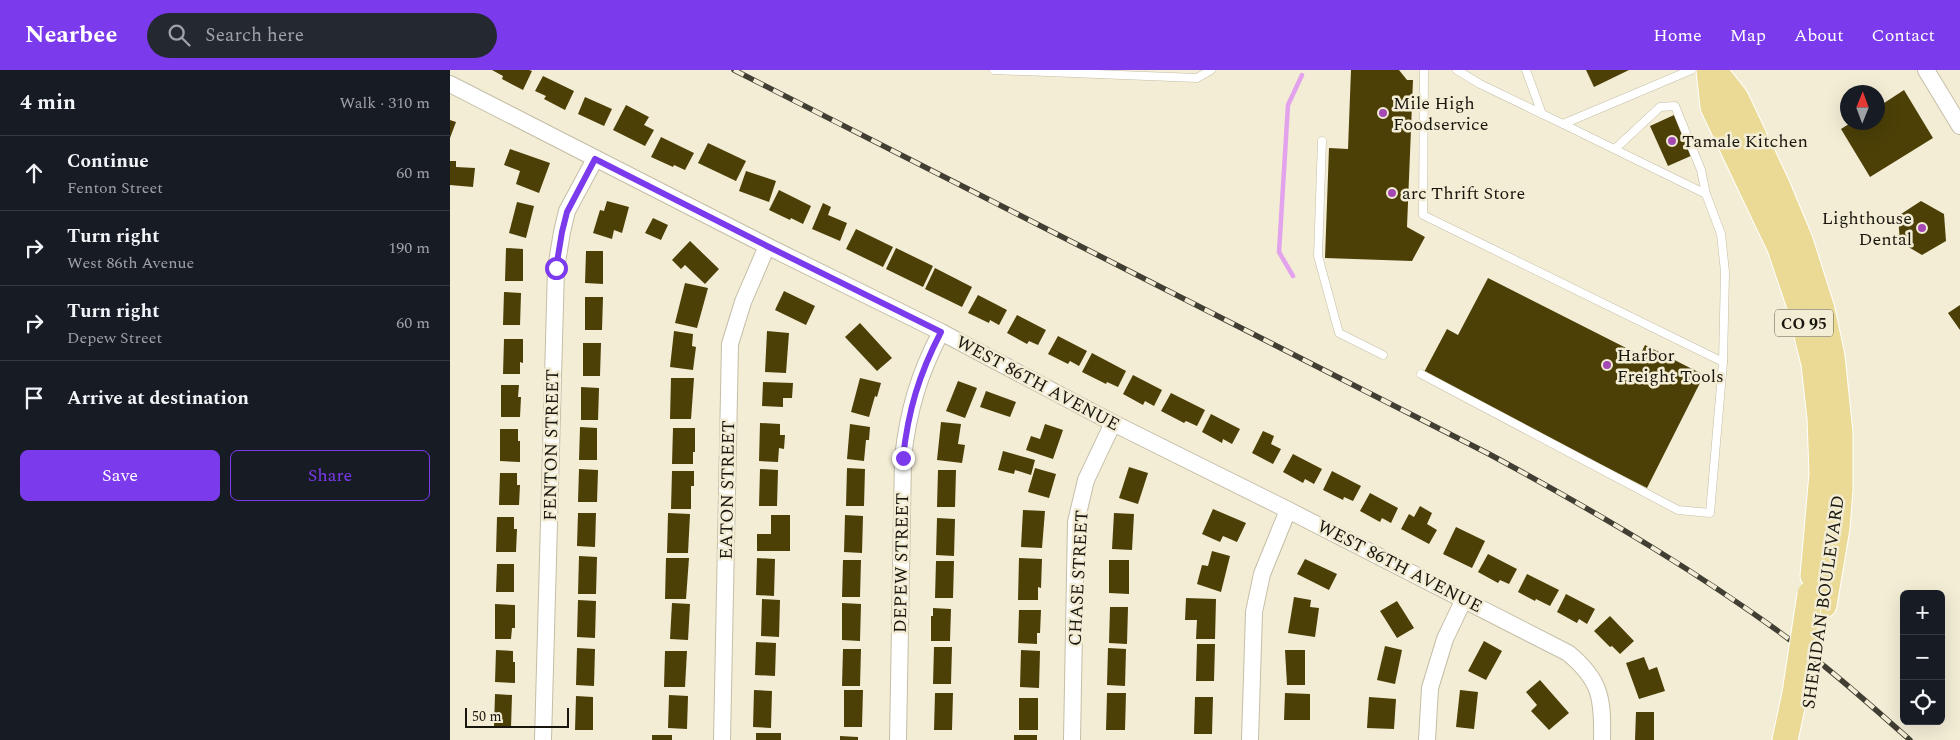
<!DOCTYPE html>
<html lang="en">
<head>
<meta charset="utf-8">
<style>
	body { margin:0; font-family:Spectral,serif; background:#242831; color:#f1f3f6 }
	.controls { position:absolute; right:15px; bottom:15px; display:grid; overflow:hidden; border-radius:8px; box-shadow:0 5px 20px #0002 }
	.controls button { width:45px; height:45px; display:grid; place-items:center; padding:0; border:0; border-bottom:1px solid #363941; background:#171b24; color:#f1f3f6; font:25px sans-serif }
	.compass { position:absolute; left:1390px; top:15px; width:45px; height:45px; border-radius:50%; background:#171b24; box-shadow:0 5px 20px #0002; rotate:1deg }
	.scale { position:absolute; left:15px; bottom:12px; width:104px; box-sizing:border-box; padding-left:5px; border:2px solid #19160e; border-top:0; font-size:14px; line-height:18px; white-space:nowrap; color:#19160e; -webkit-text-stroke:4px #f3edd5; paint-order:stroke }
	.stop { position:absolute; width:15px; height:15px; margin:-11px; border:4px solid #7c3aed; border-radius:50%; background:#fff }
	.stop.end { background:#7c3aed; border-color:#fff; box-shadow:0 1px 5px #0008 }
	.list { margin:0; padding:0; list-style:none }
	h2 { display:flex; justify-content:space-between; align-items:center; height:65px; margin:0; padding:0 20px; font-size:21px }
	h2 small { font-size:16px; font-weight:400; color:#9ea1a6 }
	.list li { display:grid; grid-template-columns:32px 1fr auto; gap:15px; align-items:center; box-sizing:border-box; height:75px; padding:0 20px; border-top:1px solid #363941 }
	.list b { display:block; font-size:19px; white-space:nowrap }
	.list p { margin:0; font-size:16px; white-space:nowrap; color:#9ea1a6 }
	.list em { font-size:16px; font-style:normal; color:#9ea1a6 }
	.actions { display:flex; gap:10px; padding:15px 20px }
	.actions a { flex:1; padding:11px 0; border:1px solid #7c3aed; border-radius:8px; text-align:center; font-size:18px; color:#7c3aed }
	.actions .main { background:#7c3aed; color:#fff }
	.icon { flex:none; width:28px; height:28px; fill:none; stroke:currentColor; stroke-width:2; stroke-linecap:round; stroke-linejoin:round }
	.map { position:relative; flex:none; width:1510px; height:670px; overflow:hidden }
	header { display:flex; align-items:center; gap:30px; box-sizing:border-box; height:70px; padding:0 25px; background:#7c3aed; color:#fff }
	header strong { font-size:24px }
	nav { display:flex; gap:28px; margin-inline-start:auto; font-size:18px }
	.search { width:350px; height:45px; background:#242831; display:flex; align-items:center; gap:12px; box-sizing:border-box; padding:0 18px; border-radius:28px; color:#9ea1a6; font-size:19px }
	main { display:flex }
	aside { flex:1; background:#171b24 }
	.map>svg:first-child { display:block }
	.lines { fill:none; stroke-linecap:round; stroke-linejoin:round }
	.stream { stroke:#e2a3ec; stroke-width:4.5 }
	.building { fill:#4c4007 }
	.service-casing { stroke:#c4bea6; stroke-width:9 }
	.minor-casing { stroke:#c4bea6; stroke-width:18 }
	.primary-casing { stroke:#fff; stroke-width:27 }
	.service { stroke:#fff; stroke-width:8 }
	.minor { stroke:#fff; stroke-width:16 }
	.primary { stroke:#eada95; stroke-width:25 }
	.rail-casing { stroke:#413e33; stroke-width:5.5 }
	.rail { stroke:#f3edd5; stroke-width:4; stroke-dasharray:11; stroke-linecap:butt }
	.primary-bridge-casing { stroke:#fff; stroke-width:27; stroke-linecap:butt }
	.primary-bridge { stroke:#eada95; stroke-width:25 }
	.route { stroke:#7c3aed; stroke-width:6 }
	.poi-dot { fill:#a448b3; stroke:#f3edd5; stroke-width:2 }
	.labels { text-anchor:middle; stroke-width:5; stroke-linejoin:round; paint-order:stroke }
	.shield { fill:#f3edd5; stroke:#5a564a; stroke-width:1 }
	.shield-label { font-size:16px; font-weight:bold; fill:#19160e }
	.poi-label { font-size:18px; fill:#19160e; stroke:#f3edd5; text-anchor:start }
	.street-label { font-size:18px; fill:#19160e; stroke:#f3edd5 }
</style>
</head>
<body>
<header>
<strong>Nearbee</strong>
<div class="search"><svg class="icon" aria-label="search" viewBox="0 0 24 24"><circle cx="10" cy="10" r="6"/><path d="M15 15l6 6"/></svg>Search here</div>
<nav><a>Home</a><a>Map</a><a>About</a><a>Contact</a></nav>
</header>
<main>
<aside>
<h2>4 min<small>Walk · 310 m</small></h2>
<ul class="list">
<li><svg class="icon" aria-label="ahead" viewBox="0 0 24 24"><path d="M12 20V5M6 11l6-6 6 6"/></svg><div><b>Continue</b><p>Fenton Street</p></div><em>60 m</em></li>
<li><svg class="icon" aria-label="right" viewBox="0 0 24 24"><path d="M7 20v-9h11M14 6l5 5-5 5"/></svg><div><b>Turn right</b><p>West 86th Avenue</p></div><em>190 m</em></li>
<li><svg class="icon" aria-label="right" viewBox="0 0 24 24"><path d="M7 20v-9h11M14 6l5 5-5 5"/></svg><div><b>Turn right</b><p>Depew Street</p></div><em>60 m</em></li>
<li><svg class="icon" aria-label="arrive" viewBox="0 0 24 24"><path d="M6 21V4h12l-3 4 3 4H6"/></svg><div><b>Arrive at destination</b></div></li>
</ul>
<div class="actions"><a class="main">Save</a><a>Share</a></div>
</aside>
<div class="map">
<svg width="1510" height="670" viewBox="0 0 1510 670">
	<rect width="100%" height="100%" fill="#f3edd5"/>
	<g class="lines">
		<!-- stream -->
		<path class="stream" d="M843 206 829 182 838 35 852 5"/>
	</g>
	<!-- building -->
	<g class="building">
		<path d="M42 0H79L82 1 73 20 52 9 53 6Z"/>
		<path d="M901 0H949L957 10H963L957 157 975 167 962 191 875 188 879 78 898 79Z"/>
		<path d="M1136 0H1179L1144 17Z"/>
		<path d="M93 6 124 21 115 40 94 29 96 26 85 21Z"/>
		<path d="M1454 20 1483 68 1420 107 1391 59 1402 52H1428V37Z"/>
		<path d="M135 27 162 39 154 56 128 44Z"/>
		<path d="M176 35 199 47 194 55 204 60 195 76 163 60Z"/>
		<path d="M1224 45 1243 85 1218 96 1200 56Z"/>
		<path d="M0 50 6 52 0 68Z"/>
		<path d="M211 67 244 83 235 100 224 95 223 97 201 87Z"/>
		<path d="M258 73 296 91 286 111 248 93Z"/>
		<path d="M60 79 100 93 89 123 66 114 70 101 54 95Z"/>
		<path d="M0 91H6V97L25 98 23 117 0 115Z"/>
		<path d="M296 101 326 111 319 132 289 121Z"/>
		<path d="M329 120 361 136 353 154 341 148 340 150 319 140Z"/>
		<path d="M157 131 179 137 172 163 164 160 162 169 143 163 150 140 154 141Z"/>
		<path d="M1471 131 1494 144 1496 171 1472 185 1450 172 1448 146Z"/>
		<path d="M67 132 84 136 76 168 59 163Z"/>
		<path d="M373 133 381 137 378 145 397 153 390 171 362 159Z"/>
		<path d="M203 148 218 155 211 170 195 163Z"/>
		<path d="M406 159 443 177 433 197 396 179Z"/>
		<path d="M240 171 269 199 255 214 235 195 231 199 222 190Z"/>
		<path d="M56 178 73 179V211H55Z"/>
		<path d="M446 178 483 196 473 217 436 199Z"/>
		<path d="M136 181H153V214L135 213Z"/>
		<path d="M485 198 522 217 512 237 475 219Z"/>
		<path d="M1038 208 1190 285 1195 275 1254 305 1197 418 973 304 997 259 1008 265Z"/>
		<path d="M235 213 258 218 247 258 225 253Z"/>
		<path d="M334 221 365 236 356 255 325 240Z"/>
		<path d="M54 222 71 223 70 255H53Z"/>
		<path d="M528 225 557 240 549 255 540 250 539 253 518 243Z"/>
		<path d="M135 227H153L152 260H135Z"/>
		<path d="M1510 235V260L1498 243Z"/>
		<path d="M567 245 596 260 588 275 579 271 577 274 557 263Z"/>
		<path d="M410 253 442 288 427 301 395 267Z"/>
		<path d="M224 261 243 264 242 276 246 277 243 300 220 297Z"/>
		<path d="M317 261 339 263 336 303 315 302Z"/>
		<path d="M608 266 637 281 629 296 620 291 618 294 598 284Z"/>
		<path d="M54 269H73V293L70 292V304H53Z"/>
		<path d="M133 273H151L150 306H133Z"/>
		<path d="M642 283 676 301 668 317 657 312 656 314 632 302Z"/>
		<path d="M683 305 712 320 704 336 695 331 693 335 673 324Z"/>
		<path d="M221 308H244L241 349H220Z"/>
		<path d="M410 308 431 313 427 327 425 326 419 347 401 342Z"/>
		<path d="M508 311 527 318 515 348 496 341Z"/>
		<path d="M313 312 343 313 342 328H333V337L312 336Z"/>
		<path d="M51 315H69L68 327H71L70 347H51Z"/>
		<path d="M131 317 149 318 148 350H131Z"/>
		<path d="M536 321 566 332 560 347 530 337Z"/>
		<path d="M721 323 755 340 747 356 736 351 734 353 711 341Z"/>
		<path d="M761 344 790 359 782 374 773 369 772 373 752 362Z"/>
		<path d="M491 352 511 354 508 374 515 375 512 393 487 390Z"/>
		<path d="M310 353 330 354V365H335L334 379 329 378 328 392 309 391Z"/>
		<path d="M400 354 420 357 419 370H416L414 391 397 389Z"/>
		<path d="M595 354 613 360 603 389 576 380 581 366 590 369Z"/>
		<path d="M130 357 147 358V390H129Z"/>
		<path d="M223 358H245V382H243V394H222Z"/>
		<path d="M50 359H68V371H70V392L50 391Z"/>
		<path d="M813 361 824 366 821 374 831 379 823 394 802 383Z"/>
		<path d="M553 381 585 390 581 405 565 400 564 404 548 400Z"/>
		<path d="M843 384 872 399 864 414 855 409 853 413 833 402Z"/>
		<path d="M679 397 698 403 688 434 669 428Z"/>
		<path d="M397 398 415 399 414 436H396Z"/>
		<path d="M585 398 606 404 599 428 578 422Z"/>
		<path d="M129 399 148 400 147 432H128Z"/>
		<path d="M310 399 328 400 327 436H309Z"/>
		<path d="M488 400H506L505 437H487Z"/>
		<path d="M222 401H244V416H241V439H221Z"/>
		<path d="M882 401 911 416 903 431 894 427 893 430 873 420Z"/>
		<path d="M50 403H67V415H70L69 435H49Z"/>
		<path d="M920 423 948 438 941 453 932 448 930 452 910 441Z"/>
		<path d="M970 436 982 443 977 454 987 460 979 474 951 459 959 444 964 447Z"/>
		<path d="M763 439 796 453 787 472 773 466 770 472 752 464Z"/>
		<path d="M573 440 595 441 592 478 571 477Z"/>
		<path d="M128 443H146L145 477 127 476Z"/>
		<path d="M218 443 240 444 238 483H217Z"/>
		<path d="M664 443 684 444 682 480 662 479Z"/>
		<path d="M321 445H340V481H307V464H321Z"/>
		<path d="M395 445 413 446 412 483 394 482Z"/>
		<path d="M47 447H64V459H67L66 482H46Z"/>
		<path d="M487 448 505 449 504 486 486 485Z"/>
		<path d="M1006 457 1035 471 1022 498 993 484Z"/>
		<path d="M762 481 780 486 771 522 747 514 752 495 758 496Z"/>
		<path d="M1038 484 1067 499 1059 514 1050 510 1048 513 1028 502Z"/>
		<path d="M129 486 147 487 146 524H128Z"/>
		<path d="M216 488H239L236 529H215Z"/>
		<path d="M307 488 325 489 324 526 306 525Z"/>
		<path d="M569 488 592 489 591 518 588 517V530H568Z"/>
		<path d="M855 489 887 504 879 520 847 504Z"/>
		<path d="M393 490H411L410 527H392Z"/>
		<path d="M659 490H679V524L659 523Z"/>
		<path d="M486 491H504L503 528H485Z"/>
		<path d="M47 494H64V522H46Z"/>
		<path d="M1077 504 1109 520 1100 536 1086 529 1085 531 1068 522Z"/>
		<path d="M1116 524 1145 539 1137 554 1129 549 1127 553 1107 542Z"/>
		<path d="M844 527 861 530 860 537 869 538 865 567 838 563Z"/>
		<path d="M736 528 766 529 765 569H746L747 550H735Z"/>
		<path d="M312 529 330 530 329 567 311 566Z"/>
		<path d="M128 530 146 531 145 568 127 567Z"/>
		<path d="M947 531 964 558 947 568 930 541Z"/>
		<path d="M222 533 240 534 238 570 220 569Z"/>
		<path d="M392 533 411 534 410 571 392 570Z"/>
		<path d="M45 534 65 535V558H62L61 569H45Z"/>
		<path d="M660 537H678L677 574 659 573Z"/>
		<path d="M483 538 501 539 500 571H481V546H483Z"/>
		<path d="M569 540H591L590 563H587V574L568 573Z"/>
		<path d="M1160 546 1184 571 1170 584 1162 576 1160 577 1144 561Z"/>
		<path d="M1034 571 1052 581 1036 610 1018 601Z"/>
		<path d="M306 572 326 573 325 606 305 605Z"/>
		<path d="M747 574H765L764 611H746Z"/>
		<path d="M935 576 952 580 945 614 927 610Z"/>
		<path d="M484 577H502L501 614H483Z"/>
		<path d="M127 578 145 579 144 616 126 615Z"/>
		<path d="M658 578 676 579 675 616 657 615Z"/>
		<path d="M393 579H411L410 616H392Z"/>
		<path d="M46 580 63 581V592H65V613L45 612Z"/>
		<path d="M571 580 590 581 589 618 570 617Z"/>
		<path d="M835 580H855V615H837Z"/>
		<path d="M215 581H237L235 617H214Z"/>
		<path d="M1194 587 1199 600 1207 597 1215 621 1189 629 1176 593Z"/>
		<path d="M1090 610 1119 643 1099 660 1081 641 1087 635 1076 622Z"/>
		<path d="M304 620 322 621 321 658 303 657Z"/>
		<path d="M394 620H413L412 657H394Z"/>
		<path d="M1010 620 1028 622 1024 659 1006 657Z"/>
		<path d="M485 623H503L502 660H484Z"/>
		<path d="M657 623H676L675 660H656Z"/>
		<path d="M835 623 860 624V650H834Z"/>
		<path d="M45 624 62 625 61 657H44Z"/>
		<path d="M219 625 238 626 237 659 218 658Z"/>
		<path d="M126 626 143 627V660H125Z"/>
		<path d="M745 627H763L762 664H744Z"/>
		<path d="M919 627 946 629 944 659 917 658Z"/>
		<rect x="569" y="628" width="19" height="32"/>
		<path d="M1186 642H1204V670H1185Z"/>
		<rect x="306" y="663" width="25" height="7"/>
		<rect x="202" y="665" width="20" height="5"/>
		<rect x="564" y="665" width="23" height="5"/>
		<path d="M390 666 408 667V670H390Z"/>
	</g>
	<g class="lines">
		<!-- service casing -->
		<g class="service-casing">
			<g id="service">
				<path d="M544 0 747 8 761 0"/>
				<path d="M974 0 973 145 1273 292 1275 202 1271 164 1256 124 1113 54"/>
				<path d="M1007 0 1030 14 1113 54 1241 0"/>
				<path d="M1076 0 1092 44"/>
				<path d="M872 71 868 186 889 263 933 285"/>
				<path d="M1165 79 1210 37 1225 36 1251 100 1256 124"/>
				<path d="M971 304 1228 440 1260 443 1273 292"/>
			</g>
		</g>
		<!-- minor casing -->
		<g class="minor-casing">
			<g id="minor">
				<path d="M1476 0 1510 56"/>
				<path d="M0 14 317 176 491 262 663 353 838 440 1118 583C1151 610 1153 629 1152 670"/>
				<path d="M93 670 106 198 112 162 117 141 145 89"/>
				<path d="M272 670 280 274 293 232 317 176"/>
				<path d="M448 670 453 388C458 341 469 304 491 262"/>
				<path d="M622 670 626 452 636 410 663 353"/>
				<path d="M800 670 804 542 812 504 838 440"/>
				<path d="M977 670 980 618 995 569 1014 529"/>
			</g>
		</g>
		<!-- primary casing -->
		<g class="primary-casing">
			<g id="primary">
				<path d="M1259 0 1263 37 1330 178 1350 237 1364 294 1370 348 1372 404 1363 506"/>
				<path d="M1264 0 1286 28 1327 115 1350 170 1372 239 1382 286 1390 363V419L1387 458 1374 535"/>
				<path d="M1335 670 1345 623"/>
			</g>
		</g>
		<!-- service -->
		<use href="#service" class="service"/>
		<!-- minor -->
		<use href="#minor" class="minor"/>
		<!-- primary -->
		<use href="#primary" class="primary"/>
		<!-- rail casing -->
		<g class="rail-casing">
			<path id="rail" d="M284 0 1039 384C1150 444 1259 508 1359 584 1394 611 1427 641 1460 670"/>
		</g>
		<!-- rail -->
		<use href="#rail" class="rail"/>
		<!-- primary-bridge casing -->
		<g class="primary-bridge-casing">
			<path id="primary-bridge" d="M1345 623 1360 524"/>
		</g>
		<!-- primary-bridge -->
		<use href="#primary-bridge" class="primary-bridge"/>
	</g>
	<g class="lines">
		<!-- route -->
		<path class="route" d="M106 198 112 162 117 142 145 89 317 176 491 262C469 304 458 341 453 388"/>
	</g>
	<!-- markers -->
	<g class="poi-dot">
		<circle cx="933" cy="43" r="5"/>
		<circle cx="1222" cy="71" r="5"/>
		<circle cx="942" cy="123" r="5"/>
		<circle cx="1472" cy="158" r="5"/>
		<circle cx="1157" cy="295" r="5"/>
	</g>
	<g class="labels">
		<!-- shield labels -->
		<rect class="shield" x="1325" y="239.5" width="58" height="27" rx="4"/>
		<g class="shield-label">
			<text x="1354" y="259">CO 95</text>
		</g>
		<!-- poi labels -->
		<g class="poi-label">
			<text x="943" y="39">Mile High<tspan x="943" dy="21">Foodservice</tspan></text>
			<text x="1232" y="77">Tamale Kitchen</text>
			<text x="952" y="129">arc Thrift Store</text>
			<text x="1462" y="154" text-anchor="end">Lighthouse<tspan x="1462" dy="21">Dental</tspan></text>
			<text x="1167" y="291">Harbor<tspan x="1167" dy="21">Freight Tools</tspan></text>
		</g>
		<!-- street labels -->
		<g class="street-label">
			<text transform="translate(588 313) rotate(28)" y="6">WEST 86TH AVENUE</text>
			<text transform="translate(101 375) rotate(-89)" y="6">FENTON STREET</text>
			<text transform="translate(277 420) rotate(-89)" y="6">EATON STREET</text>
			<text transform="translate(451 493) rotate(-89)" y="6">DEPEW STREET</text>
			<text transform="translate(950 496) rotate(27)" y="6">WEST 86TH AVENUE</text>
			<text transform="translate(628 508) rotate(-87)" y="6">CHASE STREET</text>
			<text transform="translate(1373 532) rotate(-82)" y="6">SHERIDAN BOULEVARD</text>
		</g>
	</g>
</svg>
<div class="controls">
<button>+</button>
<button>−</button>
<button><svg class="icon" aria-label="locate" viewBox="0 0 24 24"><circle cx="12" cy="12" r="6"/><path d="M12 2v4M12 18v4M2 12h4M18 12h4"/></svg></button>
</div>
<svg class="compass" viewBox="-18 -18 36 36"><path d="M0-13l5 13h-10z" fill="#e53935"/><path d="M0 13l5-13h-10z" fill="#9ea1a6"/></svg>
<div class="scale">50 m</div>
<div class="stop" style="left:106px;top:198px"></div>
<div class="stop end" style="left:453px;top:388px"></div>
</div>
</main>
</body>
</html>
